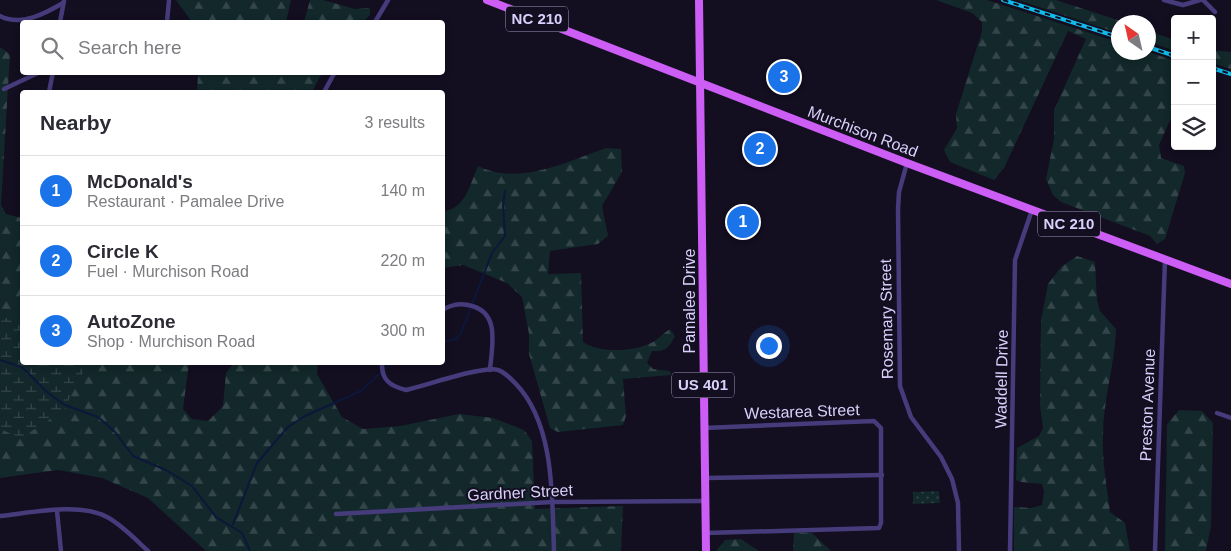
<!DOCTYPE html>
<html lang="en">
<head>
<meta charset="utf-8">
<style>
	body { margin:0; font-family:Arial,sans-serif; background:#f7f7f7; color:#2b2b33 }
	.controls { position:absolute; right:15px; top:15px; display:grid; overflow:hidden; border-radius:5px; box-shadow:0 2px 8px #0003 }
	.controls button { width:45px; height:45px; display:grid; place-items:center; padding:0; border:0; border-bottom:1px solid #e1e1e2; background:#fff; color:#2b2b33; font:25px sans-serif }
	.compass { position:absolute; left:1111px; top:15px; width:45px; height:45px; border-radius:50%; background:#fff; box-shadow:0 2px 8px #0003; rotate:326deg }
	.you { position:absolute; left:768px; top:345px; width:18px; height:18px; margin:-12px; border:4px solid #fff; border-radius:50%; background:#1a73e8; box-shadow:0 0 0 8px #1a73e833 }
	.badge { display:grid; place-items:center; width:32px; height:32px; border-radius:50%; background:#1a73e8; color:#fff; font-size:16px; font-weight:700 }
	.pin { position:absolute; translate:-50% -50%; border:2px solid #fff; box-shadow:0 1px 5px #0006 }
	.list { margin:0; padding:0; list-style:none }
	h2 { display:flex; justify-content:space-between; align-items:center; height:65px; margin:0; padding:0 20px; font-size:21px }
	h2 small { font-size:16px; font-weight:400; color:#7c7c81 }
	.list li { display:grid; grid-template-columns:32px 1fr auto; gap:15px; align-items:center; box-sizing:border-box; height:70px; padding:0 20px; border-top:1px solid #e1e1e2 }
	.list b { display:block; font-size:19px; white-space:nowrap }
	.list p { margin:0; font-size:16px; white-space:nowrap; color:#7c7c81 }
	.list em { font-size:16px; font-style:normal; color:#7c7c81 }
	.icon { flex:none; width:28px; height:28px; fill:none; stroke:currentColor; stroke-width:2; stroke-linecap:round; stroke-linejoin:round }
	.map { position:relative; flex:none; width:1231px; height:551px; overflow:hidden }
	.search { position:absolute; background:#fff; box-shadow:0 2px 8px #0003; left:20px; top:20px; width:425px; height:55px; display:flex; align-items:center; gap:12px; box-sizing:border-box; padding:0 18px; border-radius:5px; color:#7c7c81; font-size:19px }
	.panel { position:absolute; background:#fff; box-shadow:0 2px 8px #0003; left:20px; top:90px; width:425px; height:275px; border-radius:5px }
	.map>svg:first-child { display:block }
	.forest { fill:url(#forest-firs) }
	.wetland { fill:url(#wetland-marsh) }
	.park { fill:url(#park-dots) }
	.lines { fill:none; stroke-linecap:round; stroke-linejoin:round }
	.stream { stroke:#0c183b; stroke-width:2 }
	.street { stroke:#463c7c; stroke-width:4.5 }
	.primary { stroke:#cd5ef5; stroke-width:8 }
	.rail-casing { stroke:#0fbbea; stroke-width:4 }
	.rail { stroke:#130e20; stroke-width:2; stroke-dasharray:5.5; stroke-linecap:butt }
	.labels { text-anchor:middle; stroke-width:4; stroke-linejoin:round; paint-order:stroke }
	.shield { fill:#130e20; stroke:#9e96ba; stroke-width:1 }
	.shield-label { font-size:15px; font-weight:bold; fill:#dad0fc }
	.street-label { font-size:16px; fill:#dad0fc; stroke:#130e20 }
</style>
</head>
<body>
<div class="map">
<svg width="1231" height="551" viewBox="0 0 1231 551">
	<defs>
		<pattern id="forest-firs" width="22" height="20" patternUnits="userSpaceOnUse" patternTransform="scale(1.25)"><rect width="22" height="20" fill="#12282a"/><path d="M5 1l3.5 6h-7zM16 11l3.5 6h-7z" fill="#34464a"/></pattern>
		<pattern id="wetland-marsh" width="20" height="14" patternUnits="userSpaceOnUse" patternTransform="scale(1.25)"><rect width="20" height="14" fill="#12282a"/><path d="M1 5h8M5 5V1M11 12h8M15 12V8" fill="none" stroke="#34464a"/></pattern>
		<pattern id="park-dots" width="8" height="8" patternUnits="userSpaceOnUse" patternTransform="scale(1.25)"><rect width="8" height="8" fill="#12282a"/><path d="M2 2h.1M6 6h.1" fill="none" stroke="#34464a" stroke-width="1.8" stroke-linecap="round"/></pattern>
	</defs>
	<rect width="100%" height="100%" fill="#130e20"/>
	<!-- forest -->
	<g class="forest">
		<path d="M176 0H291L286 22H192Z"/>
		<path d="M310 0H323L355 9 370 8V15L363 22H304Z"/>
		<path d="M936 0H987L1118 42V52H1149L1175 61V109L1159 145 1161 158 1184 166 1185 173 1165 239 1157 244 1150 236 1061 202 1053 195 1046 179 1054 139V110L1086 39 1068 31 1004 168 994 180 950 162 944 150 957 128 956 114 982 31V22L972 13Z"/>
		<path d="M1018 0H1056L1124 22H1118V33Z"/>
		<path d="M1148 31 1175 40V51L1149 42Z"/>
		<path d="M0 47 10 54 1 205 6 214 22 218V362L189 363 183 409 192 419 208 421 223 406 226 373 234 363H318L317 374 342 417 363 429 400 426 459 414 493 418 524 430 532 441 535 509 623 506 621 551H206L148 498 102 478 58 470 0 478Z"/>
		<path d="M1212 50 1231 52V69L1212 63Z"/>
		<path d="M198 73V72L322 73 312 92H197Z"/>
		<path d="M606 148 621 149 622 172 602 206 608 236 598 244 550 251 548 274 581 273 583 342C599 353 633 352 651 343 658 340 663 333 670 329L675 336C669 348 665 352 652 351L647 363 653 369 670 371 671 375 623 379 626 416 623 425 558 432 550 428 529 354V334L522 297 507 283 463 265 443 268V211C465 210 470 184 478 166 519 186 566 162 606 148Z"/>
		<path d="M1077 256 1095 262 1097 300 1100 311 1116 329C1115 365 1103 399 1103 436 1102 461 1107 487 1110 512L1125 523 1130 551H1014V507L1031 508 1042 505 1044 491 1042 484 1021 482 1016 480 1017 448 1039 436 1043 428 1040 406 1041 320 1048 284 1061 267Z"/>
		<path d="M1179 410 1202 411 1213 423 1211 526 1206 551H1165L1167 424Z"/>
		<path d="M794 532 812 533 831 551H793Z"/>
		<path d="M741 539 759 551H716L725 540Z"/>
	</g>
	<!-- wetland -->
	<path class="wetland" d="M22 313V362L88 363 63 411 21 438 0 429V320Z"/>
	<!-- park -->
	<path class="park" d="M939 491 940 503 913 504V492Z"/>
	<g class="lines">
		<!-- stream -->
		<g class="stream">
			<path d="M442 342 456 339 461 333 492 253 505 236 503 205 505 191"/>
			<path d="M0 360 22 367 48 393 65 405 98 417 115 432 133 456 166 470 192 486 216 517 242 533 250 551"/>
			<path d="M233 524 257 463 288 427 305 416 361 391 392 362"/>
		</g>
		<!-- street -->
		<g class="street">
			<path d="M1164 0 1183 5 1200 0"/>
			<path d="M1203 0 1215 12"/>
			<path d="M0 16C21 27 46 13 63 3"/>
			<path d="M60 22 64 1"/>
			<path d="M167 22 169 0"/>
			<path d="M375 22 388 0"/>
			<path d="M4 89 40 72"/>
			<path d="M49 92 53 72"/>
			<path d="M324 92 335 72"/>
			<path d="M907 163 899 192 898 209 900 386 911 417 941 457 952 479 958 503 959 551"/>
			<path d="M442 310C451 305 458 303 468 305 501 311 492 345 490 370"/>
			<path d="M382 362C381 380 390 386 406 390 424 386 485 365 498 370 505 372 511 379 516 384 555 425 552 498 554 551"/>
			<path d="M1217 413 1231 418"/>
			<path d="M704 428 874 421 881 428V523L879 528 706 533"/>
			<path d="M706 478 882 475"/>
			<path d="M57 511 61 551"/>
			<path d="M336 514 552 502 706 501"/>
			<path d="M0 516C30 513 79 502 107 517 122 525 135 539 148 551"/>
			<path d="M1010 551 1015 260 1032 210"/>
			<path d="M1155 551 1165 259"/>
		</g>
		<!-- primary -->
		<g class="primary">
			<path d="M487 0 907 163 1231 284"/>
			<path d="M699 0 706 551"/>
		</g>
		<!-- rail casing -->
		<g class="rail-casing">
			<g id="rail">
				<path d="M1003 0 1118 37"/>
				<path d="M1148 47 1175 56"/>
				<path d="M1212 68 1231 74"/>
			</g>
		</g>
		<!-- rail -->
		<use href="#rail" class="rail"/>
	</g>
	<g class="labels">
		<!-- shield labels -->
		<g class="shield">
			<rect x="506" y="6.5" width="62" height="25" rx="4"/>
			<rect x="1038" y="211.5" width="62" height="25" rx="4"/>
			<rect x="672" y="372.5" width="62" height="25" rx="4"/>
		</g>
		<g class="shield-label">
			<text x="537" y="24">NC 210</text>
			<text x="1069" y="229">NC 210</text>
			<text x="703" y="390">US 401</text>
		</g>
		<!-- street labels -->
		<g class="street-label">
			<text transform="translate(863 131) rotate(21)" y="6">Murchison Road</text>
			<text transform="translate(689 301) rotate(-90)" y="6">Pamalee Drive</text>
			<text transform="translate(886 319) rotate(-91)" y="6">Rosemary Street</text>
			<text transform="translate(1001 379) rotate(-89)" y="6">Waddell Drive</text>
			<text transform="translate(1147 405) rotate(-88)" y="6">Preston Avenue</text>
			<text transform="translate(802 411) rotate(-2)" y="6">Westarea Street</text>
			<text transform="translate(520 492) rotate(-3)" y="6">Gardner Street</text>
		</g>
	</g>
</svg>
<div class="controls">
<button>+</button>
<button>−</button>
<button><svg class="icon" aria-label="layers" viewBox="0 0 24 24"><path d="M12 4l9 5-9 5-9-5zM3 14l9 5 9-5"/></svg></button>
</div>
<svg class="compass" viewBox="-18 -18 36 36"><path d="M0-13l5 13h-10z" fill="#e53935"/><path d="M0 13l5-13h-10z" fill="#7c7c81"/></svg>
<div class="you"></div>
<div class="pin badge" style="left:743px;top:222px">1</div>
<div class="pin badge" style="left:760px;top:149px">2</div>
<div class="pin badge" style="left:784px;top:77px">3</div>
<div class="search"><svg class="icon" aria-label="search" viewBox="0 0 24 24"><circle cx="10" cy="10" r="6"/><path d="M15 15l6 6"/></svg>Search here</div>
<section class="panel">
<h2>Nearby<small>3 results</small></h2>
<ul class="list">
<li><span class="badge">1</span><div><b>McDonald's</b><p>Restaurant · Pamalee Drive</p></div><em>140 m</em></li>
<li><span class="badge">2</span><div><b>Circle K</b><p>Fuel · Murchison Road</p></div><em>220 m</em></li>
<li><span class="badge">3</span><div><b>AutoZone</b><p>Shop · Murchison Road</p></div><em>300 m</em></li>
</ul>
</section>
</div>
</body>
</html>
